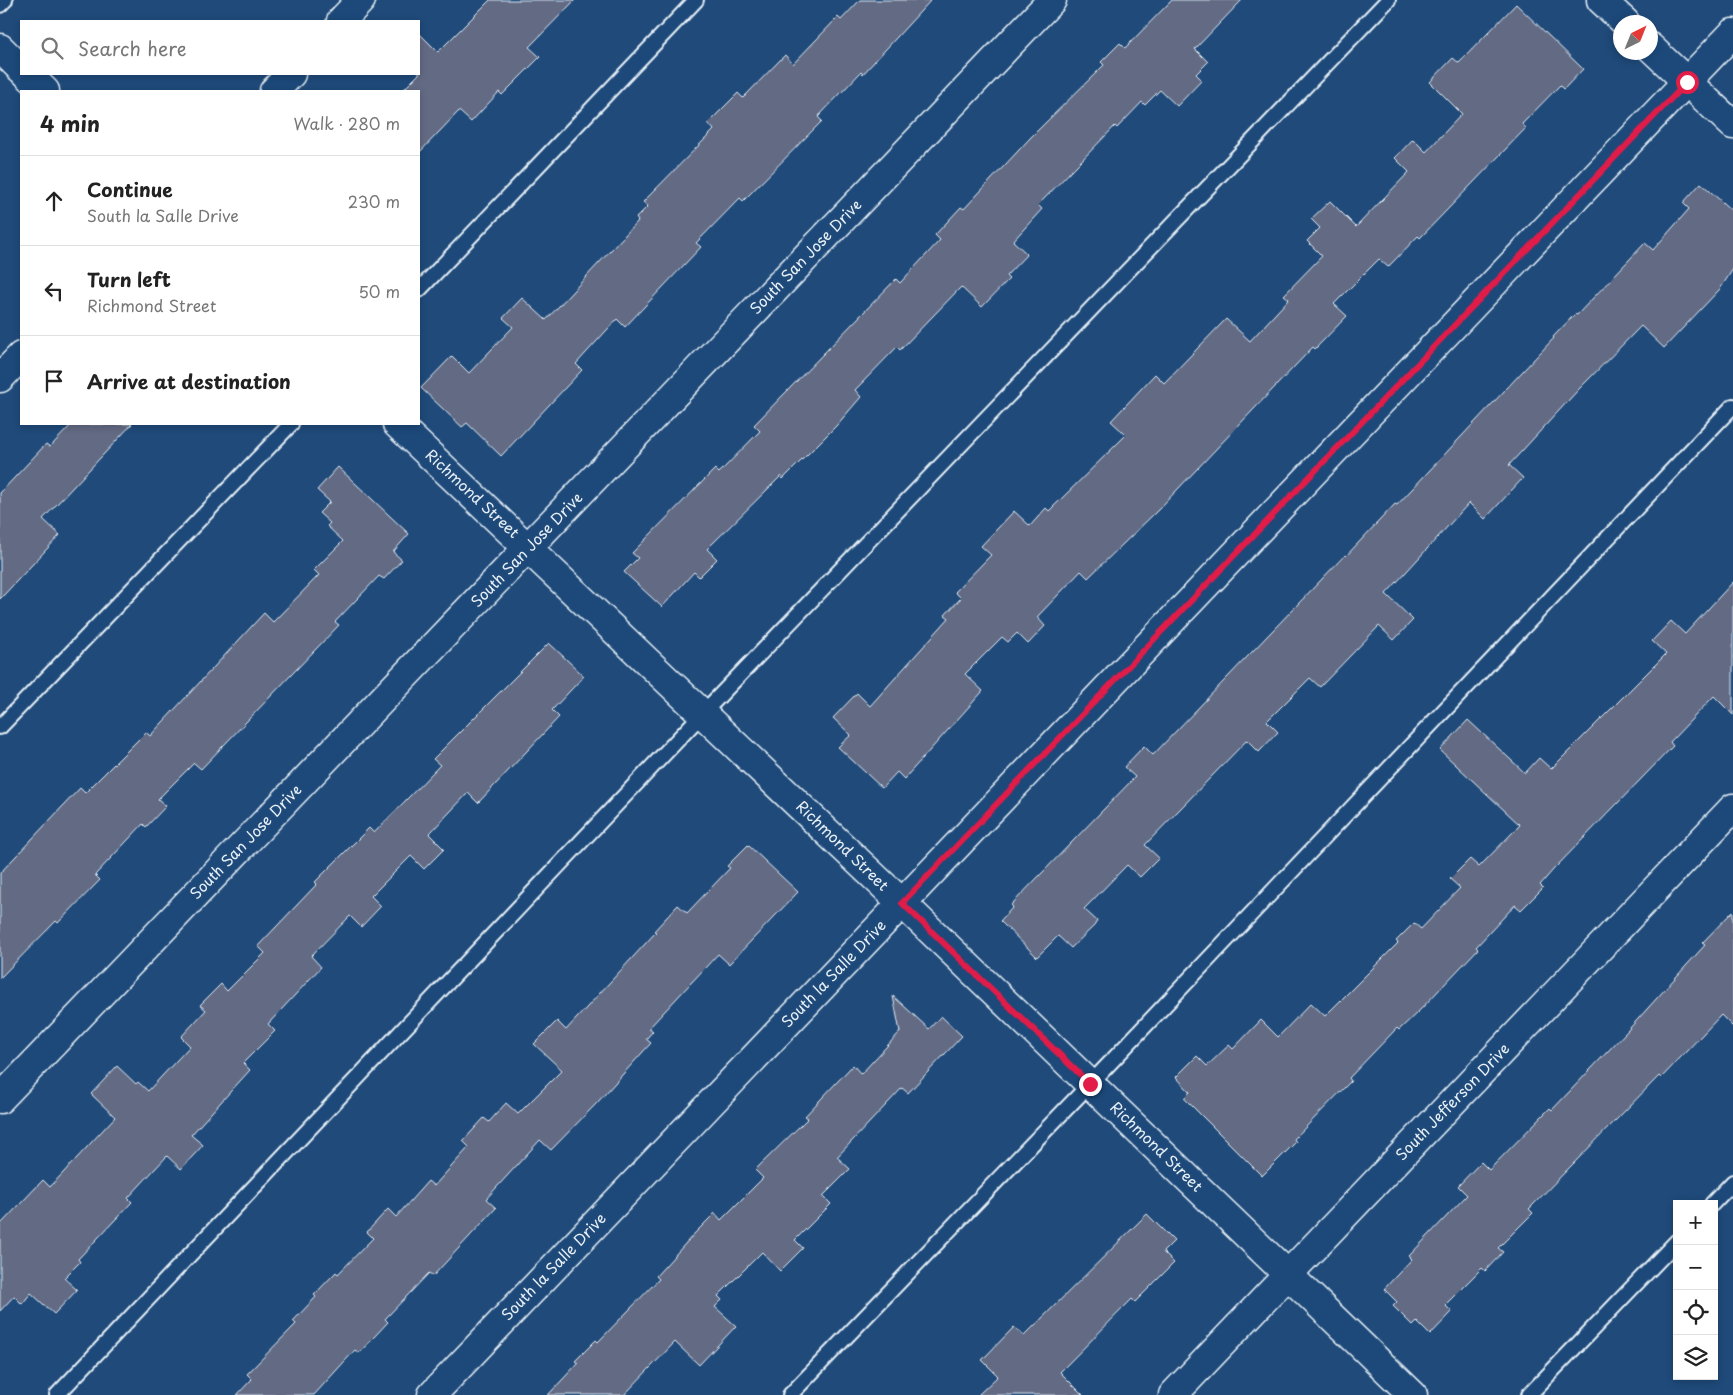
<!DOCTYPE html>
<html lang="en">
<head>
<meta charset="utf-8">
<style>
	body { margin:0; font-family:"Playpen Sans",sans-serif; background:#f2f2f2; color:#222 }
	.controls { position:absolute; right:15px; bottom:15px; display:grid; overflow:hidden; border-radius:0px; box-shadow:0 2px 8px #0003 }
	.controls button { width:45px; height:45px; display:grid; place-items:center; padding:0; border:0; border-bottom:1px solid #e0e0e0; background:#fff; color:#222; font:25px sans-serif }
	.compass { position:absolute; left:1613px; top:15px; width:45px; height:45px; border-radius:50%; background:#fff; box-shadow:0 2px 8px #0003; rotate:43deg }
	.stop { position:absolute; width:15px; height:15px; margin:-11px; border:4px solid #e11d48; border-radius:50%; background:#fff }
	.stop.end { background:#e11d48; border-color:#fff; box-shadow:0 1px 5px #0008 }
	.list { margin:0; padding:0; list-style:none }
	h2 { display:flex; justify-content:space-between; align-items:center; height:65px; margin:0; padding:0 20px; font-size:21px }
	h2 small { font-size:16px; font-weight:400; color:#767676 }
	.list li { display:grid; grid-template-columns:32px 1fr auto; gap:15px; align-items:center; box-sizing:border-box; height:90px; padding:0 20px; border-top:1px solid #e0e0e0 }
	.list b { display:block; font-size:19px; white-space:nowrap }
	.list p { margin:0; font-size:16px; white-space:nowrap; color:#767676 }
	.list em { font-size:16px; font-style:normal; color:#767676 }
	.icon { flex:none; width:28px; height:28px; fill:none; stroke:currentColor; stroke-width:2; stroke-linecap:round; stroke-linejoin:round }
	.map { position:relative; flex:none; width:1733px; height:1395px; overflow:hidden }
	.search { position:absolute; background:#fff; box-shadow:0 2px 8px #0003; left:20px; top:20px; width:400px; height:55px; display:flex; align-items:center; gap:12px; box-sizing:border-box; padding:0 18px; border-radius:0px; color:#767676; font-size:19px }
	.panel { position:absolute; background:#fff; box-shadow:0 2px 8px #0003; left:20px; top:90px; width:400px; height:335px; border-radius:0px }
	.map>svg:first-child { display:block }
	.building { fill:#636b84; stroke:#e8f1f8 }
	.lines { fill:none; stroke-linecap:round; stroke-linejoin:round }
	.service-casing { stroke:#e8f1f8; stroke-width:18 }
	.minor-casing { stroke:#e8f1f8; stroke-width:31 }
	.service { stroke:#1f4a7a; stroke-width:14 }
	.minor { stroke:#1f4a7a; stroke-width:28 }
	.route { stroke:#e11d48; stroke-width:6 }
	.labels { text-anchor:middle; stroke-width:5; stroke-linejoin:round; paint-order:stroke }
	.street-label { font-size:15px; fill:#e8f1f8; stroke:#1f4a7a }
</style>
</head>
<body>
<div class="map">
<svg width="1733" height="1395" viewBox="0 0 1733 1395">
	<rect width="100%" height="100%" fill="#1f4a7a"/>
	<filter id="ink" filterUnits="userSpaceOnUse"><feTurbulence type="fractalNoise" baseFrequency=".02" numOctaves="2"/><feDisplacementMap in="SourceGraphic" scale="10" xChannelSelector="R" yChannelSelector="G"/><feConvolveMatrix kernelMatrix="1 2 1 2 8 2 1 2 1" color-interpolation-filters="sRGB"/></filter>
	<g filter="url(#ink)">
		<!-- building -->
		<g class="building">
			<path d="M490 0H575L529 47 540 57 502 95 499 92 471 122 459 111 419 153V91H402L419 74V33L438 52Z"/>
			<path d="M860 0H931L863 74 861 72 818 117 822 121 743 201 740 198 696 243 701 247 625 327 617 319 576 364 582 370 501 456 467 423 462 427 421 388 452 356 469 373 513 327 503 318 522 298 546 320 638 221 636 218 648 206 643 202 714 130 708 123 738 93 743 98 785 55 793 64 838 17 841 20Z"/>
			<path d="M1172 0H1242L1195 49 1208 62 1196 74 1202 80 1177 106 1160 90 1145 105 1142 102 1117 128 1115 126 1038 205 1042 209 1013 241 1027 254 1006 276 1009 279 982 307 961 287 900 350 897 347 855 390 861 397 836 426 783 479 781 476 707 549 717 559 699 577 694 572 662 607 624 572 638 558 632 553 715 469 719 473 760 431 754 425 896 279 900 283 940 240 935 235 961 207 964 209 1032 136 1104 65 1101 62 1120 43 1125 48Z"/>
			<path d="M1516 4 1583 69 1564 89 1560 85 1522 124 1526 128 1420 238 1418 236 1388 267 1379 259 1334 304 1347 316 1315 349 1313 347 1158 510 1088 578 1081 571 1037 617 1045 626 1028 644 1017 633 1008 642 1002 637 965 674 983 691 904 779 897 772 882 788 838 747 851 735 833 718 857 693 870 706 949 618 945 615 961 598 955 592 991 555 981 546 1014 511 1030 526 1046 508 1049 511 1126 435 1111 421 1155 374 1164 383 1226 319 1250 341 1289 299 1284 295 1322 256 1307 241 1320 228 1311 219 1330 201 1356 227 1409 172 1395 158 1413 139 1426 152 1462 114 1430 82 1453 58 1459 63Z"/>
			<path d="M1701 183 1733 212V269L1720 289 1664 348 1641 326 1579 389 1509 465 1523 478 1485 519 1469 503 1386 594 1413 620 1394 640 1379 626 1320 687 1310 678 1267 721 1278 732 1259 752 1247 740 1145 845 1159 858 1140 877 1127 865 1084 909 1097 921 1094 926 1071 948 1058 936 1037 957 1000 921 1013 907 1011 905 1135 777 1124 767 1144 746 1153 755 1345 555 1346 556 1395 504 1397 505 1554 338 1553 337 1575 314 1577 315 1645 243 1653 250 1689 209 1683 203Z"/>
			<path d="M72 424H132L43 519 60 535 0 599V493L46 444 50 447Z"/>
			<path d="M338 467 409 534 393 552 402 560 384 579 379 576 335 622 339 625 201 769 194 763 158 799 166 806 146 827 143 824 95 875 100 880 58 923 56 921 0 978V873L80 788 85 793 146 732 150 736 264 613 273 622 319 575 314 570 343 541 327 526 330 523 319 513 330 502 317 490Z"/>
			<path d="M1733 582V715L1714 696 1670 742 1673 746 1553 870 1540 885 1543 888 1521 910 1515 905 1476 947 1478 949 1421 1009 1399 1030 1397 1028 1349 1078 1351 1081 1294 1139 1296 1142 1262 1176 1184 1098 1190 1092 1176 1077 1197 1056 1207 1066 1229 1045 1233 1049 1261 1020 1278 1037 1311 1003 1325 1016 1398 943 1396 941 1414 923 1421 929 1460 888 1450 879 1470 859 1479 867 1520 825 1440 750 1468 720 1525 773 1539 758 1551 769 1666 654 1652 641 1671 621 1685 634Z"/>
			<path d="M549 643 584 676 552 710 559 717 478 803 468 793 429 834 444 849 424 869 411 856 371 896 381 906 361 927 350 916 311 956 321 967 268 1024 275 1031 243 1063 250 1070 191 1135 203 1145 181 1169 167 1156 128 1198 132 1202 78 1259 80 1262 64 1278 77 1290 54 1314 31 1293 22 1304 14 1296 0 1311V1225L43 1180 50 1187 115 1117 91 1094 117 1066 136 1084 138 1082 148 1091 190 1046 181 1037 206 1010 200 1005 221 984 227 991 265 953 258 946 317 884 315 882 369 828 374 833 440 765 433 759Z"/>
			<path d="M748 845 798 892 729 964 718 954 649 1028 653 1031 646 1039 651 1043 596 1104 551 1150 540 1140 486 1199 496 1208 433 1276 429 1273 385 1319 388 1322 359 1353 355 1350 314 1395H237L252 1379 247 1374 296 1324 293 1321 316 1297 314 1295 336 1272 338 1274 373 1238 367 1232 388 1209 396 1217 428 1181 434 1186 469 1147 463 1141 484 1118 489 1122 506 1103 518 1114 562 1070 534 1044 557 1021 566 1030 656 932 654 931 678 905 687 913 730 868 727 866Z"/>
			<path d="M1733 911V1027L1721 1015 1661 1078 1659 1076 1529 1209 1533 1213 1498 1248 1503 1252 1485 1271 1482 1268 1445 1305 1452 1312 1430 1335 1417 1322 1413 1326 1393 1306 1397 1302 1384 1289 1412 1259 1409 1256 1467 1195 1458 1186 1481 1162 1489 1170 1550 1108 1552 1110 1629 1029 1705 945 1702 943Z"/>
			<path d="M893 996 929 1029 941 1016 962 1036 908 1093 902 1088 837 1157 850 1169 823 1196 831 1204 795 1240 803 1248 780 1271 762 1252 718 1296 722 1300 715 1307 736 1326 699 1365 675 1342 624 1395H548L578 1363 575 1361 596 1340 598 1342 659 1279 656 1276 695 1233 715 1213 721 1220 763 1178 755 1170 808 1118 805 1116 853 1065 861 1074 900 1032Z"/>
			<path d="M1147 1214 1174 1241 1163 1252 1174 1263 1135 1302 1132 1299 1060 1372 1083 1395H978L998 1376 982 1360 1014 1327 1024 1336Z"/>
		</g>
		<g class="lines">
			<!-- service casing -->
			<g class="service-casing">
				<g id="service">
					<path d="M0 5 5 0"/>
					<path d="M419 290 696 0"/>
					<path d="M0 727 291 424"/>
					<path d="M1712 1204 1733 1182"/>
					<path d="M57 1395 703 713 1388 0"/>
					<path d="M790 1395 1090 1084 1733 406"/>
					<path d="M1529 1395 1677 1241"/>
				</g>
			</g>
			<!-- minor casing -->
			<g class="minor-casing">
				<g id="minor">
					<path d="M1601 0 1625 22"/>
					<path d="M341 21 361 0"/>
					<path d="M1650 47 1733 125"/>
					<path d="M0 48 21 69"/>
					<path d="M27 74 45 91"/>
					<path d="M274 91 291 74"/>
					<path d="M0 378 21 356"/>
					<path d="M397 424 902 903 1413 1395"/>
					<path d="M0 1099 1052 0"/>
					<path d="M432 1395 1733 33"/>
					<path d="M1173 1395 1733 808"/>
				</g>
			</g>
			<!-- service -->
			<use href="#service" class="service"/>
			<!-- minor -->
			<use href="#minor" class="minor"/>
		</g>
	</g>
	<g class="lines" filter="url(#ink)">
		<!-- route -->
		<path class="route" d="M1090 1084 902 903 1687 82"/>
	</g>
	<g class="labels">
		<!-- street labels -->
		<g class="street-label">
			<text transform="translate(806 257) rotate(-46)" y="5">South San Jose Drive</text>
			<text transform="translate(472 494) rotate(43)" y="5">Richmond Street</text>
			<text transform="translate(527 550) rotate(-46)" y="5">South San Jose Drive</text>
			<text transform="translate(246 842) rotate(-46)" y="5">South San Jose Drive</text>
			<text transform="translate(842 846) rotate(44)" y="5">Richmond Street</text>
			<text transform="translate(834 974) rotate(-46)" y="5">South la Salle Drive</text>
			<text transform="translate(1453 1102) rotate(-46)" y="5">South Jefferson Drive</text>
			<text transform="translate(1156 1147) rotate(44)" y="5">Richmond Street</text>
			<text transform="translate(554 1267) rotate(-46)" y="5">South la Salle Drive</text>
		</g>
	</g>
</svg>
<div class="controls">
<button>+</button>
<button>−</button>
<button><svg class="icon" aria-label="locate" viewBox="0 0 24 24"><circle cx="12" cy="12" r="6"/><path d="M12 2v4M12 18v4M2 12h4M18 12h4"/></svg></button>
<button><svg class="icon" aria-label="layers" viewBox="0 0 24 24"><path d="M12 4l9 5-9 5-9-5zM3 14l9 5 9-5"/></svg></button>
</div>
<svg class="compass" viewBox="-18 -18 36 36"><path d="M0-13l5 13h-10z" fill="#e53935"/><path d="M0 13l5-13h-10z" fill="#767676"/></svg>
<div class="stop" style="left:1687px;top:82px"></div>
<div class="stop end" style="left:1090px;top:1084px"></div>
<div class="search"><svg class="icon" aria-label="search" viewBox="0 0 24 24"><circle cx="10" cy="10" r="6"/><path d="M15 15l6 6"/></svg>Search here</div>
<section class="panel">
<h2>4 min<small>Walk · 280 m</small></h2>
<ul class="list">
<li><svg class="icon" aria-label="ahead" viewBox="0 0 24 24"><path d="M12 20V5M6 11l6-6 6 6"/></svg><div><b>Continue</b><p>South la Salle Drive</p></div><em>230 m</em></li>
<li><svg class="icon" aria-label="left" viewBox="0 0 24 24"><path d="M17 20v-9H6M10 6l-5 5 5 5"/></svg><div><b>Turn left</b><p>Richmond Street</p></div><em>50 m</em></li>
<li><svg class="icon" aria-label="arrive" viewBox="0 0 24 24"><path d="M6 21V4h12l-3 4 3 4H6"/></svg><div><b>Arrive at destination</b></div></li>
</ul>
</section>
</div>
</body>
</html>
